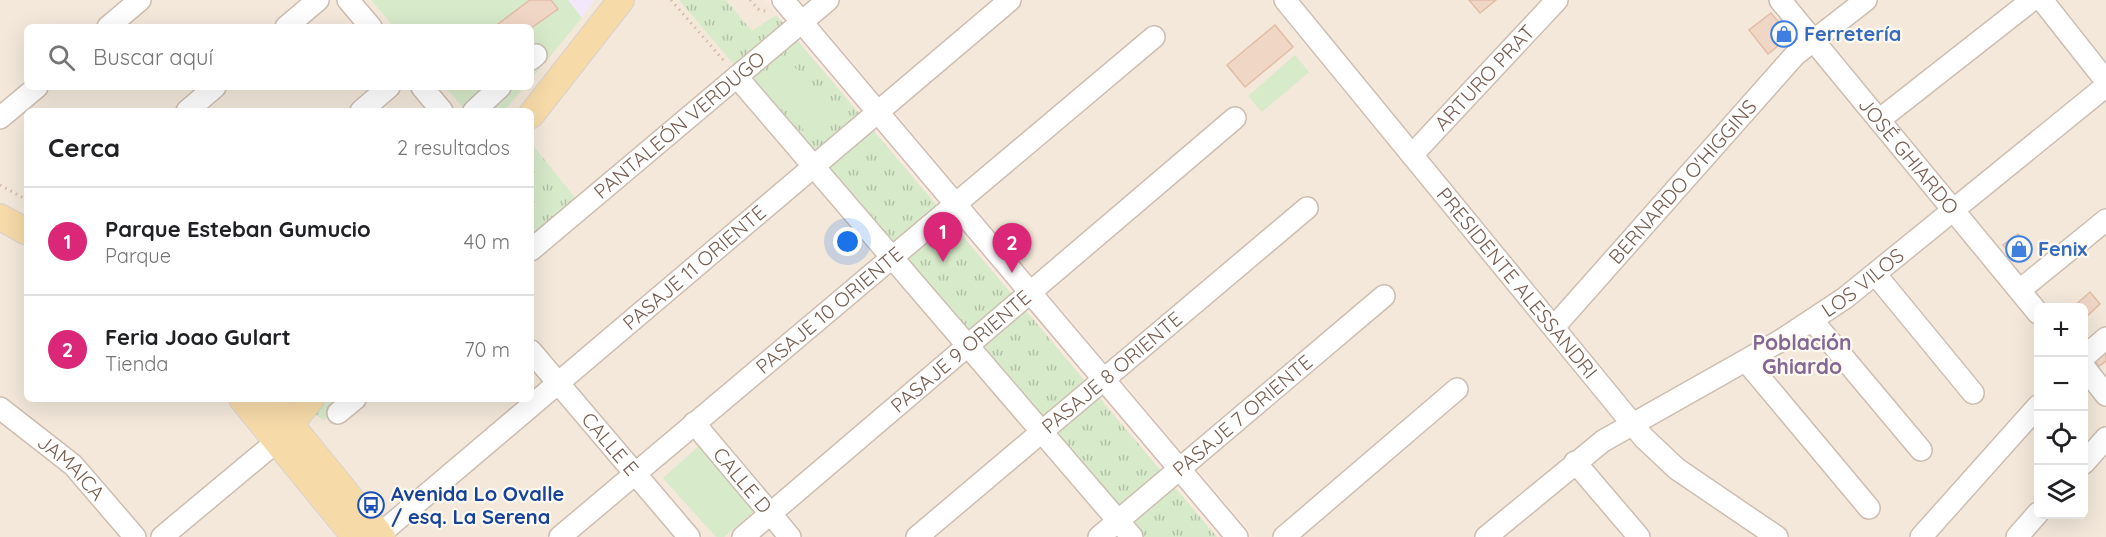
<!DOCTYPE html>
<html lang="es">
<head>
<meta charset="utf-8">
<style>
	body { margin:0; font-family:Quicksand,sans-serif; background:#f6f6f6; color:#202124 }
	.controls { position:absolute; right:18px; bottom:18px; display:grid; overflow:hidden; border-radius:9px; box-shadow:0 6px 24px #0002 }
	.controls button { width:54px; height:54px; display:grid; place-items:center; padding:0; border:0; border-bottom:2px solid #e0e0e0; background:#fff; color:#202124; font:30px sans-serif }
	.you { position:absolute; left:848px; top:242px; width:21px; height:21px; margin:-15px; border:4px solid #fff; border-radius:50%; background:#1a73e8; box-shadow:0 0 0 9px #1a73e833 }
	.badge { display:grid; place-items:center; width:39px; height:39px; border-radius:50%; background:#db2777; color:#fff; font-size:20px; font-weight:700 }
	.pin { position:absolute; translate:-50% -50px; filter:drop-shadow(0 2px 3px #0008) }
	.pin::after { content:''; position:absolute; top:32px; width:21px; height:18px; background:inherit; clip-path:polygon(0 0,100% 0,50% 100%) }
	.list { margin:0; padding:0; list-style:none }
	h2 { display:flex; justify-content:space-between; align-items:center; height:78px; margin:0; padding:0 24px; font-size:26px }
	h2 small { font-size:20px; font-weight:400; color:#757577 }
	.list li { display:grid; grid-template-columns:39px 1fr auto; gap:18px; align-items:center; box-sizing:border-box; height:108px; padding:0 24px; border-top:2px solid #e0e0e0 }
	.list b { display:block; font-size:22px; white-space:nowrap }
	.list p { margin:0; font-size:20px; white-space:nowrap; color:#757577 }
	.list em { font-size:20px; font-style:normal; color:#757577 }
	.icon { flex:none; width:33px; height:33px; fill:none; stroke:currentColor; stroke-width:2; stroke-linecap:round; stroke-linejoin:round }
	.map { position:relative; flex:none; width:2106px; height:537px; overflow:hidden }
	.search { position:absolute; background:#fff; box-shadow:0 6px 24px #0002; left:24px; top:24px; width:510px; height:66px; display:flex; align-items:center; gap:15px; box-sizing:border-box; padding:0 21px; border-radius:9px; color:#757577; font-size:22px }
	.panel { position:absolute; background:#fff; box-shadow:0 6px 24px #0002; left:24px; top:108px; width:510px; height:294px; border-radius:9px }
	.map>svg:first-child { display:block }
	.residential { fill:#f3e8da; fill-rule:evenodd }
	.commercial { fill:#fbe9e0 }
	.education { fill:#f3e8f9 }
	.grass { fill:url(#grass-tufts) }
	.garden { fill:#d7eaca }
	.building { fill:#f0d6c5; stroke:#e2bda6; stroke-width:1.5 }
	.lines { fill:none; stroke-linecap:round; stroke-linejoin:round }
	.minor-casing { stroke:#cebeb1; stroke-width:24 }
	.major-casing { stroke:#d9d2ce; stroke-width:28 }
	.path { stroke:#d6b9a7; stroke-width:3; stroke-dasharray:1.5 4.5; stroke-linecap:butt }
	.minor { stroke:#fff; stroke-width:21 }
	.major { stroke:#f6daa8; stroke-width:26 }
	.labels { text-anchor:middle; stroke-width:4.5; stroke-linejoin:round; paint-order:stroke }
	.shop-label { font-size:20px; font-weight:bold; fill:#366cbe; stroke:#fefaf2; text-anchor:start }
	.street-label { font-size:20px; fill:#775d4f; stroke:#fefaf2 }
	.transit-label { font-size:20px; font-weight:bold; fill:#164399; stroke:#fefaf2; text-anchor:start }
	.neighbourhood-label { font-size:21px; font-weight:bold; fill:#846792; stroke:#fefaf2 }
</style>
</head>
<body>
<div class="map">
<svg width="2106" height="537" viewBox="0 0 2106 537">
	<defs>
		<pattern id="grass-tufts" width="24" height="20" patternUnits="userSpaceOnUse" patternTransform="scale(1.5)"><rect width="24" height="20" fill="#d7eaca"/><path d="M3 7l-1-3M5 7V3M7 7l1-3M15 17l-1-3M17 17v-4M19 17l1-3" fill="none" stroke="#b3c1a6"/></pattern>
	</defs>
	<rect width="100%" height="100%" fill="#fcf6ec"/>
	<!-- residential -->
	<path class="residential" d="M0 0H2106V537H0ZM27 27H531V87H27ZM27 111H531V399H27ZM2038 308H2084V514H2038Z"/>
	<!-- commercial -->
	<path class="commercial" d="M764 0H800L1255 537H1217Z"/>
	<!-- education -->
	<path class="education" d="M568 0H595L582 18Z"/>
	<!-- grass -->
	<g class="grass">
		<path d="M679 0H726L752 31 776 15 1217 537H1137Z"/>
		<path d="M531 143 576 199 531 237Z"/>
		<path d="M325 399H348L324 420 313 413Z"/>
	</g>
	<!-- garden -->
	<g class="garden">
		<path d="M371 0H568L582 18 531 79V27H394Z"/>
		<path d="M1295 55 1309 72 1262 112 1248 96Z"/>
		<path d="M793 65 835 113 809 136 767 88Z"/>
		<path d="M445 87H524L504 111H466Z"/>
		<path d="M699 446 755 510 724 537H716L663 478Z"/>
	</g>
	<!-- building -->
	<g class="building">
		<path d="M530 0H551L558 9 531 28 494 27Z"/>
		<path d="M1469 0H1496L1480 13Z"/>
		<path d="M1771 13 1790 36 1768 54 1749 30Z"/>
		<path d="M1275 25 1293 47 1245 87 1227 65Z"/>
		<path d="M2018 234 2030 248 2015 260 2003 245Z"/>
		<path d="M2090 292 2100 304 2084 319V308H2072Z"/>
		<path d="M2106 348V361L2099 366 2093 359Z"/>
	</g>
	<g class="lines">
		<!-- minor casing -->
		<g class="minor-casing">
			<g id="minor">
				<path d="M348 0 371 27"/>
				<path d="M783 0 1237 537"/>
				<path id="s1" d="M1285 0 1644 438 1677 469 1777 537"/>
				<path id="s2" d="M1780 0 2038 313"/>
				<path d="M2042 0 2106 81"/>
				<path d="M108 27 140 0"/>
				<path d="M286 27 318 0"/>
				<path d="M531 59 536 55"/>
				<path d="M737 77 1132 537"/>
				<path d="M422 87 442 111"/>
				<path d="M187 111 215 87"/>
				<path d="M361 111 389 87"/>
				<path d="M474 111 500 87"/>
				<path d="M0 118 37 87"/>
				<path d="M1879 120 2032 0"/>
				<path id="s3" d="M1412 155 1557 0"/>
				<path id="s4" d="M531 250 828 0"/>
				<path d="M1876 275 1973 393"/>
				<path d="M2020 290 2106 220"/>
				<path d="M1812 320 1921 450"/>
				<path id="s5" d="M1554 327 1795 55 1866 0"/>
				<path id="s6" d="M531 351 689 537"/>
				<path d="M2084 357 2106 338"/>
				<path d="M1746 361 1869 508"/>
				<path d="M2084 367 2106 395"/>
				<path id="s7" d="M0 408 73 465 135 537"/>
				<path d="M338 413 355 399"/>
				<path id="s8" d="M694 423 790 537"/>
				<path d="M1575 462 1639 537"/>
				<path d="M2084 463 2106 438"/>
				<path id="s9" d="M380 534 1010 0"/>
				<path d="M162 537 276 442"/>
				<path id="s10" d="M560 537 1154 37"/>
				<path id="s11" d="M743 537 1235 118"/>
				<path id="s12" d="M917 537 1307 208"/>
				<path id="s13" d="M1099 537 1384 296"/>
				<path d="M1284 537 1457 389"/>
				<path id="s14" d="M1486 537 1603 441 1780 341 1845 298 2106 86"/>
				<path d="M1921 537 2038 406"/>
				<path d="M2017 537 2038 513"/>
			</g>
		</g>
		<!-- major casing -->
		<g class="major-casing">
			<g id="major">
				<path d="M531 115 621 0"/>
				<path d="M0 217 27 232"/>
				<path d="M242 399 355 537"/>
				<path d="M270 399 382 537"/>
				<path d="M281 436 311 399"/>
			</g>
		</g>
		<!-- path -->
		<g class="path">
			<path d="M671 0 725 62"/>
			<path d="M750 0 758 9 768 12"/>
			<path d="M0 185 27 200"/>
		</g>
		<!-- minor -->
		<use href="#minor" class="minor"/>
		<!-- major -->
		<use href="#major" class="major"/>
	</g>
	<!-- icons -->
	<defs>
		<g id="shop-ring" transform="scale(1.35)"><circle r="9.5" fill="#fefaf2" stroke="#3f7fe0" stroke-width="1.5"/><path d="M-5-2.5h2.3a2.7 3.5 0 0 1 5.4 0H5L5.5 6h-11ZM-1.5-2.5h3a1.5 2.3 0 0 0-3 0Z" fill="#3f7fe0"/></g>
		<g id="bus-ring" transform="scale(1.35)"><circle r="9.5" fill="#fefaf2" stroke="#1a4fb4" stroke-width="1.5"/><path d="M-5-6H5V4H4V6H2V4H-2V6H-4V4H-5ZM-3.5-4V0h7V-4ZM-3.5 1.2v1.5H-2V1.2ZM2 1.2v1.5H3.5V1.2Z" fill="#1a4fb4"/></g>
	</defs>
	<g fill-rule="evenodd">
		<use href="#shop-ring" x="1784" y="34"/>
		<use href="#shop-ring" x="2019" y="249"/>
		<use href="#bus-ring" x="371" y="505"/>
	</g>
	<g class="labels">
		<!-- shop labels -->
		<g class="shop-label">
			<text x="1804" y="41">Ferretería</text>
			<text x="2038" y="256">Fenix</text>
		</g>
		<!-- street labels -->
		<g class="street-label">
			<text dy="7" stroke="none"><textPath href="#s3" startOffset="106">ARTURO PRAT</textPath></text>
			<text dy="7" stroke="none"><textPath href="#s4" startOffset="194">PANTALEÓN VERDUGO</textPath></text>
			<text dy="7" stroke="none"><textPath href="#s2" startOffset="202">JOSÉ GHIARDO</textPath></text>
			<text dy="7" stroke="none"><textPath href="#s5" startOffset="194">BERNARDO O'HIGGINS</textPath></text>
			<text dy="7" stroke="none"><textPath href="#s9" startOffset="412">PASAJE 11 ORIENTE</textPath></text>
			<text dy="7" stroke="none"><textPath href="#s14" startOffset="456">LOS VILOS</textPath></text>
			<text dy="7" stroke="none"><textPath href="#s1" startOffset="366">PRESIDENTE ALESSANDRI</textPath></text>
			<text dy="7" stroke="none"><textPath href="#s10" startOffset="352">PASAJE 10 ORIENTE</textPath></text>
			<text dy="7" stroke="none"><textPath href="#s11" startOffset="286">PASAJE 9 ORIENTE</textPath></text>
			<text dy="7" stroke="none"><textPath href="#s12" startOffset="255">PASAJE 8 ORIENTE</textPath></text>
			<text dy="7" stroke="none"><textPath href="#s13" startOffset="188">PASAJE 7 ORIENTE</textPath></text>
			<text dy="7" stroke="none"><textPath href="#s6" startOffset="122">CALLE E</textPath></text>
			<text dy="7" stroke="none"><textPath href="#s7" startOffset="93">JAMAICA</textPath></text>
			<text dy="7" stroke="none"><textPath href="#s8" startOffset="75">CALLE D</textPath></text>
		</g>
		<!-- transit labels -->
		<g class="transit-label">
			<text x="391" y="501">Avenida Lo Ovalle<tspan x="391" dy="23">/ esq. La Serena</tspan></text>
		</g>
		<!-- neighbourhood labels -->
		<g class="neighbourhood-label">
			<text x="1802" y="350">Población<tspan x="1802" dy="24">Ghiardo</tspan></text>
		</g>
	</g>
</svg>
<div class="controls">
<button>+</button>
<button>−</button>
<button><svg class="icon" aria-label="locate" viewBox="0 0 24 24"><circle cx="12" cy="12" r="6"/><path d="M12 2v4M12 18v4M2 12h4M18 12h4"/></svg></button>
<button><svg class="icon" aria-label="layers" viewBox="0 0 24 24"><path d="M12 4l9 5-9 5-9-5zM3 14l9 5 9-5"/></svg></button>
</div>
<div class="you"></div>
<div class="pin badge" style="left:943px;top:262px">1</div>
<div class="pin badge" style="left:1012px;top:273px">2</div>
<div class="search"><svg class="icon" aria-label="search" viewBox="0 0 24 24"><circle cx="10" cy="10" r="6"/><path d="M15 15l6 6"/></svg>Buscar aquí</div>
<section class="panel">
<h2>Cerca<small>2 resultados</small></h2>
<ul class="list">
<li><span class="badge">1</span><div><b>Parque Esteban Gumucio</b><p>Parque</p></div><em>40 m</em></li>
<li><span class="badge">2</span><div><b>Feria Joao Gulart</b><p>Tienda</p></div><em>70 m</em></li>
</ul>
</section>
</div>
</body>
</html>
